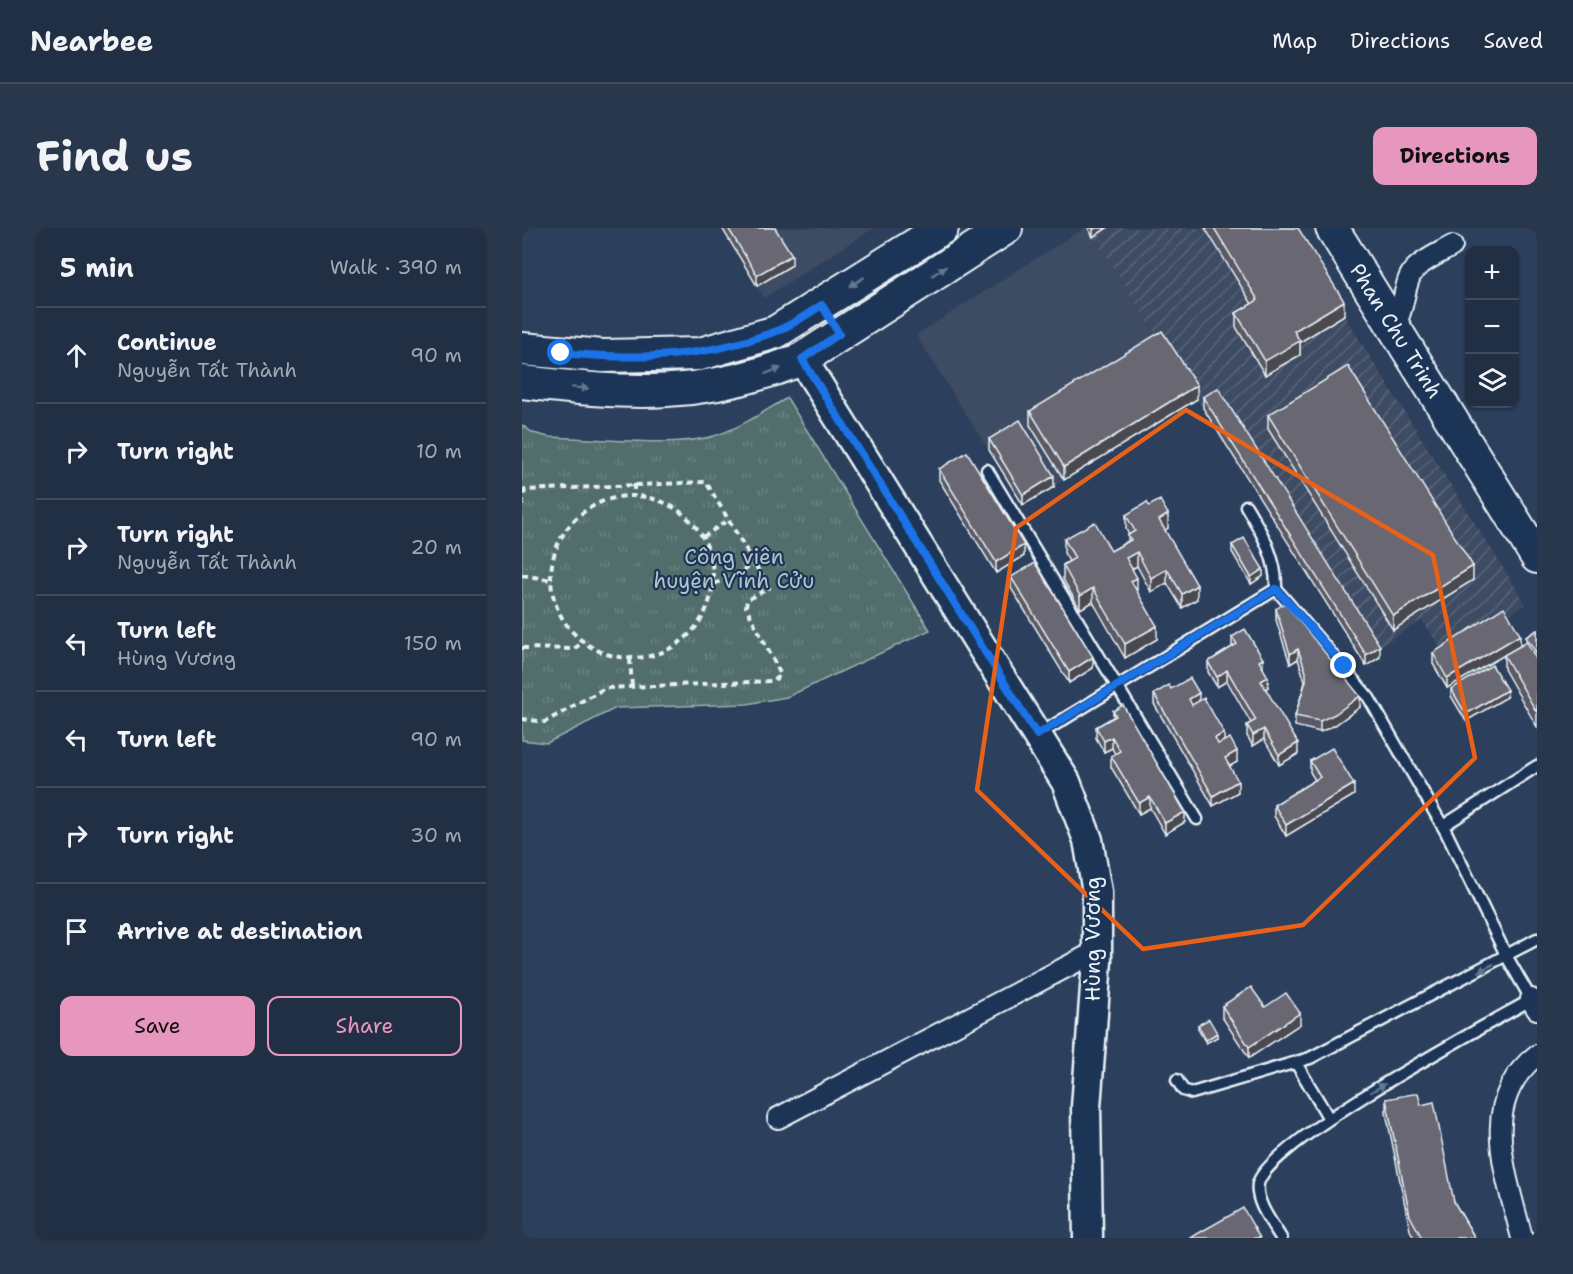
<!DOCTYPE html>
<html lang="en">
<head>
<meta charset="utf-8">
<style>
	body { margin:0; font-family:"Shantell Sans",sans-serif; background:#29374c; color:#f1f3f6 }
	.controls { position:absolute; right:18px; top:18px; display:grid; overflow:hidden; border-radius:12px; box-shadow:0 2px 4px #0004 }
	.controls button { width:54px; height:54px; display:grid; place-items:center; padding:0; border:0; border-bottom:2px solid #3e4a5e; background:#212f45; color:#f1f3f6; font:30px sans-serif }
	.stop { position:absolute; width:18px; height:18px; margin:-14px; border:4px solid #1a73e8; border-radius:50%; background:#fff }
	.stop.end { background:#1a73e8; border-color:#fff; box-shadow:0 2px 6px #0008 }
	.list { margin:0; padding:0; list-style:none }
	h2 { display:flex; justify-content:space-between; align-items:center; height:78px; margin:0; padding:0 24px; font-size:26px }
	h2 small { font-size:20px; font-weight:400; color:#a2a9b3 }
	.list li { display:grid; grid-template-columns:39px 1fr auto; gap:18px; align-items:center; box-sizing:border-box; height:96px; padding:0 24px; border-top:2px solid #3e4a5e }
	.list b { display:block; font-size:22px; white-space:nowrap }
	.list p { margin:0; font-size:20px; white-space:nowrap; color:#a2a9b3 }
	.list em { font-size:20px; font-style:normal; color:#a2a9b3 }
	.actions { display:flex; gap:12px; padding:18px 24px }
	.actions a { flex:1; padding:14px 0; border:2px solid #e797bd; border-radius:12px; text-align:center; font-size:21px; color:#e797bd }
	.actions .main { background:#e797bd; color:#111 }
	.icon { flex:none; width:33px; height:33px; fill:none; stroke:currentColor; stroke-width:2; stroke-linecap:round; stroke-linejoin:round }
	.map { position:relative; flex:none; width:1015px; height:1010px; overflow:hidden; border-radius:12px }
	header { display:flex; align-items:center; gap:36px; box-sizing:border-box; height:84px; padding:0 30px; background:#212f45; border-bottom:2px solid #3e4a5e }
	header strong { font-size:28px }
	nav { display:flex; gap:33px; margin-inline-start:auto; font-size:21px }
	.intro { display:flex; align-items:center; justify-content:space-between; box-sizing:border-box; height:144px; padding:0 36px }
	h1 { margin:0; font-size:42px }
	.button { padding:15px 27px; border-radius:12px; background:#e797bd; color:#111; font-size:21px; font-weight:700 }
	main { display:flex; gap:36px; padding:0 36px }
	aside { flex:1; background:#212f45; border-radius:12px; box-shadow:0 2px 4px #0004 }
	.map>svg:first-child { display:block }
	.built { fill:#3e4b63 }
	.industrial { fill:url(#industrial-furrows) }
	.park { fill:url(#park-tufts); stroke:#9cb0b2; stroke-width:1.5 }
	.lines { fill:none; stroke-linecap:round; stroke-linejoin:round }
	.lane-casing { stroke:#e8f1f8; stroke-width:15 }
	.street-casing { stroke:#e8f1f8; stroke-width:24 }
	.secondary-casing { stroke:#e8f1f8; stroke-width:33 }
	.primary-casing { stroke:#e8f1f8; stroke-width:36 }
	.path { stroke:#e8f1f8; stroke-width:4; stroke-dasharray:6 4.5; stroke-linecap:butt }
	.lane { stroke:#1d3557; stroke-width:10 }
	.street { stroke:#1d3557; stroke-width:20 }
	.secondary { stroke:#1d3557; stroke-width:28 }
	.primary { stroke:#1d3557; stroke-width:32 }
	.wall { fill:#5a5962; stroke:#e8f1f8; stroke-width:1.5 }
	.shaded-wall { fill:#4a4850; stroke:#e8f1f8; stroke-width:1.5 }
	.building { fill:#696772; stroke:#e8f1f8; stroke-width:1.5 }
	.oneway { fill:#64778f }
	.route { stroke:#1a73e8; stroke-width:8 }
	.marked { fill:none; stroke:#e86118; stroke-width:4.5; stroke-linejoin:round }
	.labels { text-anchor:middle; stroke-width:4.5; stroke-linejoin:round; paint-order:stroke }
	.street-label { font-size:21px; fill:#e8f1f8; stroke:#1d3557 }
	.park-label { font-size:21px; fill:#b3c3c7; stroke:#1d3557 }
</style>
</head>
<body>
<header>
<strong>Nearbee</strong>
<nav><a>Map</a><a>Directions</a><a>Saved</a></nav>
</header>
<div class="intro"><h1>Find us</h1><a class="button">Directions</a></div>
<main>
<aside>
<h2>5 min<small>Walk · 390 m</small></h2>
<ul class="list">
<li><svg class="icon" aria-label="ahead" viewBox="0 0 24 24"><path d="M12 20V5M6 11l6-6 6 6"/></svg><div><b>Continue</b><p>Nguyễn Tất Thành</p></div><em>90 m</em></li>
<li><svg class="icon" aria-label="right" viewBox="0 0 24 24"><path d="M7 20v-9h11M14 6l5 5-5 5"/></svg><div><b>Turn right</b></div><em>10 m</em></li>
<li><svg class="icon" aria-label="right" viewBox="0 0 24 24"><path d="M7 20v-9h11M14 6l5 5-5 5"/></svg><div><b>Turn right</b><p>Nguyễn Tất Thành</p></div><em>20 m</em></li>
<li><svg class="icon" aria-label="left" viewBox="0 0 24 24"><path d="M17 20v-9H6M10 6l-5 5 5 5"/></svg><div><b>Turn left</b><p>Hùng Vương</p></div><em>150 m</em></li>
<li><svg class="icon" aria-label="left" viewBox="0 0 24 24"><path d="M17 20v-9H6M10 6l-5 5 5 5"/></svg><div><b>Turn left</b></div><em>90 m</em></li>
<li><svg class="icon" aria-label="right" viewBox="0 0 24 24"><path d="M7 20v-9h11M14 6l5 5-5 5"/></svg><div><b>Turn right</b></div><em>30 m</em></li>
<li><svg class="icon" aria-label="arrive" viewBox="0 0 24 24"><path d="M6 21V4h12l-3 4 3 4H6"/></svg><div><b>Arrive at destination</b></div></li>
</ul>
<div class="actions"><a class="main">Save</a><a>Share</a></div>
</aside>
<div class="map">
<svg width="1015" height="1010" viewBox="0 0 1015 1010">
	<defs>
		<pattern id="industrial-furrows" width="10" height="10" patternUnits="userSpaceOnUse" patternTransform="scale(1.5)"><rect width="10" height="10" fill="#3e4b63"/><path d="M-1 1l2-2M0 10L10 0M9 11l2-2" fill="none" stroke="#5a657a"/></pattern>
		<pattern id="park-tufts" width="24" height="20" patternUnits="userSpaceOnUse" patternTransform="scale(1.5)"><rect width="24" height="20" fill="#516e6c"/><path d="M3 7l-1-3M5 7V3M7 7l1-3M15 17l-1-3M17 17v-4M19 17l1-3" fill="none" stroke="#6a8382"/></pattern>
	</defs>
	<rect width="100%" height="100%" fill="#2c3f5c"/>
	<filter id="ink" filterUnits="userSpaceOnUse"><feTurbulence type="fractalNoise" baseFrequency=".0167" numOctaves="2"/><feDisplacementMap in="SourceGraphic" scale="12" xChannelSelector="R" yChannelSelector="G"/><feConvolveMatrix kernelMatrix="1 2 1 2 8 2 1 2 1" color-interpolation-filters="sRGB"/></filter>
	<g filter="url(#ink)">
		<!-- built -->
		<g class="built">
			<path d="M200 0H352L242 70Z"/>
			<path d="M562 0H566L675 171 501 277 394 107Z"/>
		</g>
		<!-- industrial -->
		<path class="industrial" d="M566 0H767L1004 376 923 427 900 392 854 421 858 429 844 438Z"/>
		<!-- park -->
		<path class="park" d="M265 170 408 402 265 469 225 476 94 480 25 515 0 512V197L11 205 27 209C73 210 150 220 192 208 218 200 241 184 265 170Z"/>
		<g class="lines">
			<!-- lane casing -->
			<g class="lane-casing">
				<g id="lane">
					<path d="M465 242 675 591"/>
					<path d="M724 278C740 305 755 330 754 361L847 470 924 604 985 729 1009 771"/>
					<path d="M516 507 754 361"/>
					<path d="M921 598 1015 538"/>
					<path d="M774 835 806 889"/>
					<path d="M655 852 661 862 670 865 788 830 1015 711"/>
					<path d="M759 1010C750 995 733 974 736 956 745 914 967 796 1012 770"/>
				</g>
			</g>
			<!-- street casing -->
			<g class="street-casing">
				<g id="street">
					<path d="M871 99C884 81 881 52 893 41 903 31 918 25 930 18"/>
					<path d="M1009 771 1015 781"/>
					<path d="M256 890 575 723"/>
					<path d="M1000 1010C985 948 954 874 1015 827"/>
				</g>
			</g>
			<!-- secondary casing -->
			<g class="secondary-casing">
				<path id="secondary" d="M280 131 544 554 566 612 575 664V733L564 879 566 1010"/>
			</g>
			<!-- primary casing -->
			<g class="primary-casing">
				<g id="primary">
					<path d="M810 0 1015 329"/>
					<path d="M0 121 81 128 178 126 254 104 420 0"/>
					<path d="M0 154C107 166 178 172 280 131L484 0"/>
				</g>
			</g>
			<!-- path -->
			<g class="path">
				<path d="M112 256V268"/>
				<circle cx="110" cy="349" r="81"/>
				<path d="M0 277 3 262 184 254 247 360 225 372 224 379 259 447 251 453 83 460 23 494 0 491"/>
				<path d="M181 309 206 292"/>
				<path d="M0 347 29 352"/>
				<path d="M192 356 233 337"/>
				<path d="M0 420 52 421 61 414"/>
				<path d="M108 431 110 459"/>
			</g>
			<!-- lane -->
			<use href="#lane" class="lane"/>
			<!-- street -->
			<use href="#street" class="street"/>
			<!-- secondary -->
			<use href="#secondary" class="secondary"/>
			<!-- primary -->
			<use href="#primary" class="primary"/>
		</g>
		<!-- wall -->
		<g class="wall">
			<path d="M200 0H253L270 37 235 58Z"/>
			<path d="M566 0H585L571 9Z"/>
			<path d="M683 0H776L822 87 778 114V127L743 147 714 99V85L730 76Z"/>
			<path d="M681 169 858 429 844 438 681 180Z"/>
			<path d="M675 171 542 252 508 197V183Z"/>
			<path d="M746 187 951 352 871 402 746 201Z"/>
			<path d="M467 211 532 259 501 277 467 222Z"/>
			<path d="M417 241 502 328 474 345 417 252Z"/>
			<path d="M627 278 646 300 643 302 675 371 660 380 645 355 629 364 615 338 610 341 615 364 635 411 603 430 571 374 558 381 541 351V337L547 333 542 325V311L589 323 606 313V307H607L604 301V287Z"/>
			<path d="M710 317 741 348 729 356 710 324Z"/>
			<path d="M489 349 571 440 547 455 489 360Z"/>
			<path d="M754 381 838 479 813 497 798 504 773 498V488L783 454 776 431 768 436 754 392Z"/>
			<path d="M1015 402V499L982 441V427L925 460 911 436V425L998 418 1004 414V409Z"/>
			<path d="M710 409 741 440 746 459 744 461 776 526 757 537 742 511 731 518 725 508V497L729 495 705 453 695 459 686 444V434L710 419Z"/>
			<path d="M649 461 677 473 715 534 707 538 716 564 691 578 632 476V466Z"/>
			<path d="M929 461 985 469 944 493 929 468Z"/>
			<path d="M591 483 663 594 643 606 628 580 617 586 589 539V528L593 526 590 520 582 524 574 510V499L591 489Z"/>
			<path d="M788 533 832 567 764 608 752 588V577L793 552 788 544Z"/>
			<path d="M700 778 743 779 778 796 727 830 700 789Z"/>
			<path d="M676 797 695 809 684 815 676 801Z"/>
			<path d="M864 871 899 877 932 974 953 1010H892L888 1002 864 885Z"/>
		</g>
		<!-- shaded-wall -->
		<g class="shaded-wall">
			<path d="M574 0H585L571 9V2Z"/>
			<path d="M270 27V37L235 58V47Z"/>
			<path d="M822 73V87L778 114V127L743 147V133L772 103Z"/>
			<path d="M675 157V171L542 252V239Z"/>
			<path d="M532 248V259L501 277V267Z"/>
			<path d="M646 286V300L637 306V292Z"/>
			<path d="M502 317V328L474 345V334Z"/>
			<path d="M615 324V338L604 344V330Z"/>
			<path d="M951 338V352L871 402V388Z"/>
			<path d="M645 341V355L629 364V350Z"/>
			<path d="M741 341V348L729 356V349Z"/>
			<path d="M615 350V364L609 353Z"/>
			<path d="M675 357V371L660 380V366Z"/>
			<path d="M571 360V374L558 381V368Z"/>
			<path d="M635 398V411L603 430V416Z"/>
			<path d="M998 407V418L925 460V450Z"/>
			<path d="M858 418V429L844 438V427Z"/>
			<path d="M776 421V431L768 436V426Z"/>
			<path d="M571 429V440L547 455V444Z"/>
			<path d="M741 431V441L737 433Z"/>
			<path d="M705 442V453L695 459V449Z"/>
			<path d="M746 449V459L739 464V453Z"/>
			<path d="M985 462V469L944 493V486Z"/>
			<path d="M677 465V476L667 482V471Z"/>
			<path d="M838 468V479L813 497 798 504V493Z"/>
			<path d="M742 501V511L731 518V507Z"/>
			<path d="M702 505V515L693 521V510Z"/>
			<path d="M590 509V520L582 524V513Z"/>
			<path d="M776 515V526L757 537V527Z"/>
			<path d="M715 523V534L703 541V530Z"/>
			<path d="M716 553V564L691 578V568Z"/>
			<path d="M832 556V567L764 608V597Z"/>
			<path d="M628 569V580L617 586V575Z"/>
			<path d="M663 584V594L643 606V595Z"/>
			<path d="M778 785V796L727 830V819Z"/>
			<path d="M695 805V809L684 815V812Z"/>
		</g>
		<!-- building -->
		<g class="building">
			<path d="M206 0H253L270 27 235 47Z"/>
			<path d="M692 0H776L822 73 772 103 778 113 743 133 714 85 736 72Z"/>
			<path d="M640 103 675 157 542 239 508 183Z"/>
			<path d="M826 138 951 338 871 388 746 187Z"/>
			<path d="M696 160 858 418 844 427 681 169Z"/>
			<path d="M498 192 532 248 501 267 467 211Z"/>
			<path d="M445 224 502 317 474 334 417 241Z"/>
			<path d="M638 272 646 286 637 292 675 357 660 366 645 341 629 350 615 324 604 330 615 350 609 353 635 398 603 416 571 360 558 368 541 337 553 330 542 311 573 294 589 323 609 312 606 307 613 303 604 287 625 274 627 278Z"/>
			<path d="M722 310 741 341 729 349 710 317Z"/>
			<path d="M513 335 571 429 547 444 489 349Z"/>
			<path d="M763 375 838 468 813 486 798 493 773 488 784 453V444L776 421 768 426 754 381Z"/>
			<path d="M982 379 998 407 925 450 911 425Z"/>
			<path d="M723 401 741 431 737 433 746 449 739 453 776 515 757 527 742 501 731 507 725 497 734 492 705 442 695 449 686 434 715 416 710 409Z"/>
			<path d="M1015 402V426L1004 409Z"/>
			<path d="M1005 414 1015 433V485L982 427Z"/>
			<path d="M970 437 985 462 944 486 929 461Z"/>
			<path d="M668 450 677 465 667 471 670 477 682 470 702 505 693 510 696 516 708 510 715 523 703 530 716 553 691 568 632 466 647 457 649 461Z"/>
			<path d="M601 477 663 584 643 595 628 569 617 575 589 528 598 523 590 509 582 513 574 499 594 488 591 483Z"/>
			<path d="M810 520 832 556 764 597 752 577 798 549 788 533Z"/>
			<path d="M729 759 743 779 764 765 778 785 727 819 700 778Z"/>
			<path d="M687 791 695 805 684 812 676 797Z"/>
			<path d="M896 865 899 877 912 874 932 974 953 1010H900L888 988 864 871Z"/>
			<path d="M721 980 738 1010H668Z"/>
		</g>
		<!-- one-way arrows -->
		<defs><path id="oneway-solid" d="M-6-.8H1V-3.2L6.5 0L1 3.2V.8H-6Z" transform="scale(1.5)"/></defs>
		<g class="oneway">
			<use href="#oneway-solid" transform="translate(417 43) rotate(-33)"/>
			<use href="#oneway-solid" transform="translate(335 54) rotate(147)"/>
			<use href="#oneway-solid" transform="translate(251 143) rotate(-21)"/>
			<use href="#oneway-solid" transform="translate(58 160) rotate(4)"/>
			<use href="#oneway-solid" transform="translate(964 740) rotate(153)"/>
			<use href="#oneway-solid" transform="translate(856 860) rotate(-30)"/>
		</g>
	</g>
	<g class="lines" filter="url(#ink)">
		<!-- route -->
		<path class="route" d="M39 125C114 132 180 131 252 104 269 98 285 86 300 77L317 106 280 131 515 507 754 361 822 438"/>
	</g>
	<!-- marked area -->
	<path class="marked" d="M664 182 911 327 953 530 781 697 621 721 455 562 494 300Z"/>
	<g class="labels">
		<!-- street labels -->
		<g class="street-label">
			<text transform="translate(874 103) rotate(58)" y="7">Phan Chu Trinh</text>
			<text transform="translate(571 711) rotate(-90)" y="7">Hùng Vương</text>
		</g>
		<!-- park labels -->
		<g class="park-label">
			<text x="212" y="336">Công viên<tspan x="212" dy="24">huyện Vĩnh Cửu</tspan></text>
		</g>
	</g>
</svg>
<div class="controls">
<button>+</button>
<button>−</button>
<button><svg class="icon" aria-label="layers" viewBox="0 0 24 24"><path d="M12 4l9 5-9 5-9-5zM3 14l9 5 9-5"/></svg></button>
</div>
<div class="stop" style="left:39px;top:125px"></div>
<div class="stop end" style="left:822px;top:438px"></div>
</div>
</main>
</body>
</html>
